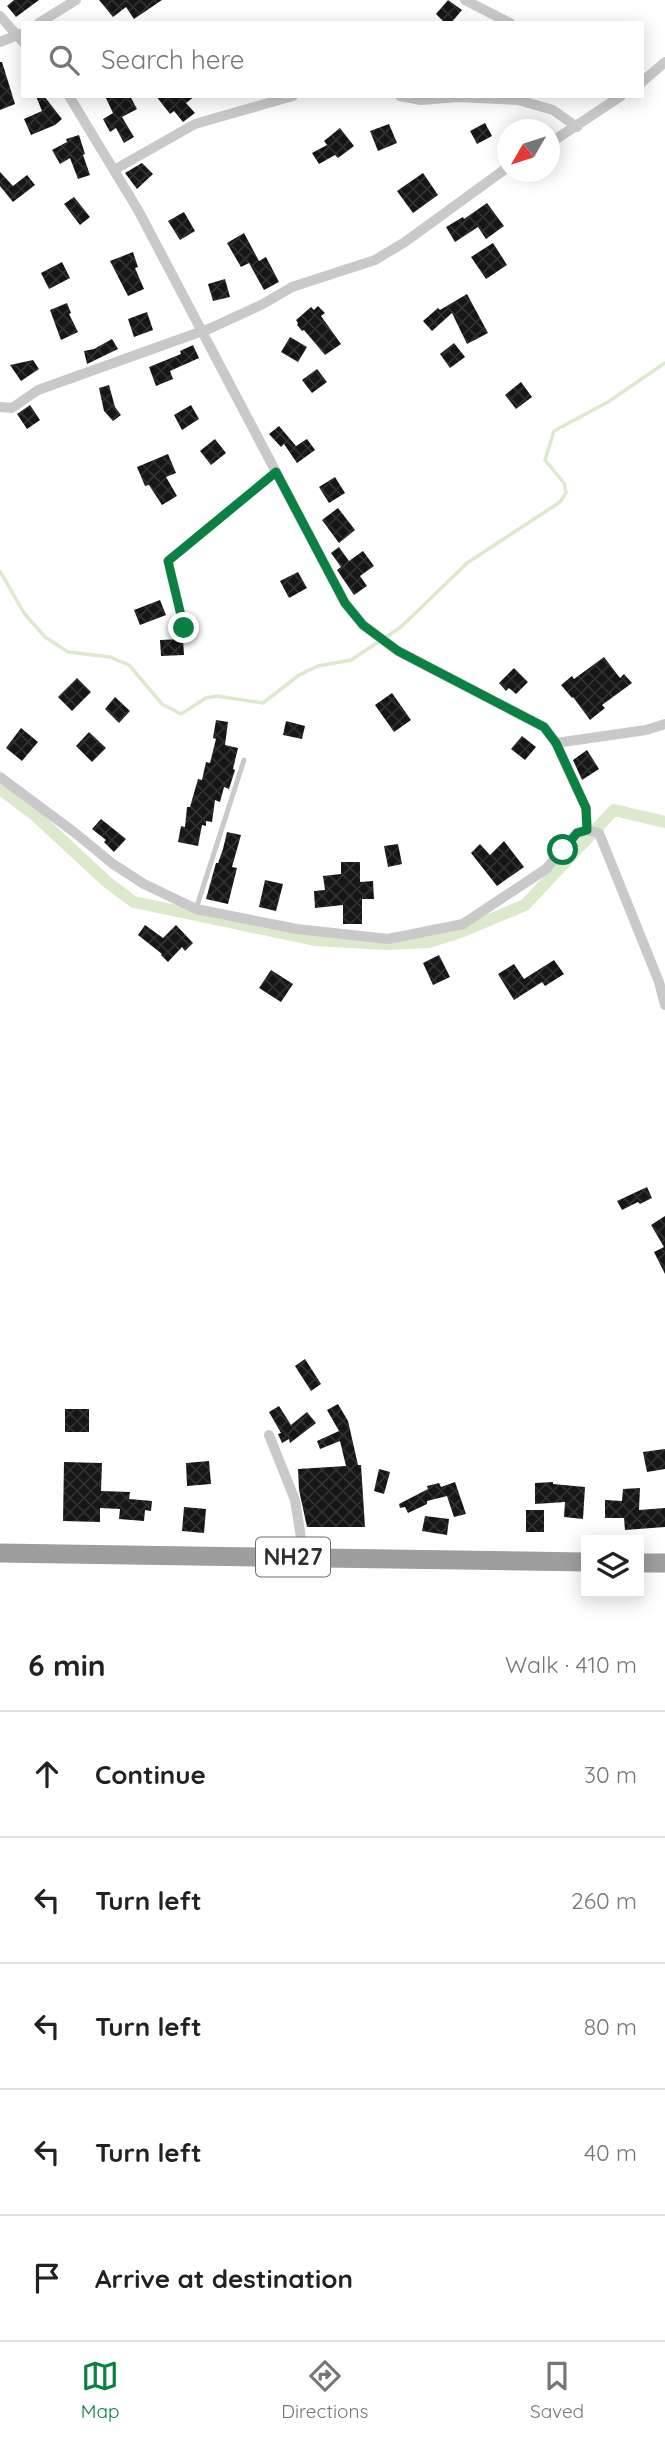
<!DOCTYPE html>
<html lang="en">
<head>
<meta charset="utf-8">
<style>
	body { margin:0; font-family:Quicksand,sans-serif; background:#f2f2f2; color:#222 }
	.controls { position:absolute; right:21px; bottom:21px; display:grid; overflow:hidden; border-radius:0px; box-shadow:0 4px 18px #0003 }
	.controls button { width:63px; height:63px; display:grid; place-items:center; padding:0; border:0; border-bottom:2px solid #e0e0e0; background:#fff; color:#222; font:35px sans-serif }
	.compass { position:absolute; left:497px; top:119px; width:63px; height:63px; border-radius:50%; background:#fff; box-shadow:0 4px 18px #0003; rotate:231deg }
	.stop { position:absolute; width:21px; height:21px; margin:-16px; border:5px solid #0b8043; border-radius:50%; background:#fff }
	.stop.end { background:#0b8043; border-color:#fff; box-shadow:0 2px 7px #0008 }
	.list { margin:0; padding:0; list-style:none }
	h2 { display:flex; justify-content:space-between; align-items:center; height:91px; margin:0; padding:0 28px; font-size:30px }
	h2 small { font-size:23px; font-weight:400; color:#767676 }
	.list li { display:grid; grid-template-columns:46px 1fr auto; gap:21px; align-items:center; box-sizing:border-box; height:126px; padding:0 28px; border-top:2px solid #e0e0e0 }
	.list b { display:block; font-size:26px; white-space:nowrap }
	.list em { font-size:23px; font-style:normal; color:#767676 }
	.icon { flex:none; width:38px; height:38px; fill:none; stroke:currentColor; stroke-width:2; stroke-linecap:round; stroke-linejoin:round }
	.map { position:relative; flex:none; width:665px; height:1619px; overflow:hidden }
	.search { position:absolute; background:#fff; box-shadow:0 4px 18px #0003; left:21px; right:21px; top:21px; height:77px; display:flex; align-items:center; gap:18px; box-sizing:border-box; padding:0 24px; border-radius:0px; color:#767676; font-size:26px }
	.sheet { height:721px; background:#fff }
	nav { display:flex; justify-content:space-around; align-items:center; box-sizing:border-box; height:98px; border-top:2px solid #e0e0e0; background:#fff; font-size:19px; color:#767676 }
	nav a { display:grid; justify-items:center; gap:4px }
	nav .on { color:#0b8043 }
	.map>svg:first-child { display:block }
	.lines { fill:none; stroke-linecap:round; stroke-linejoin:round }
	.stream { stroke:#dde9cc; stroke-width:3.5 }
	.canal { stroke:#dde9cc; stroke-width:12 }
	.building { fill:url(#building-cross-hatch) }
	.service { stroke:#c9c9c9; stroke-width:5 }
	.minor { stroke:#c9c9c9; stroke-width:10 }
	.trunk { stroke:#9e9e9e; stroke-width:19 }
	.route { stroke:#0b8043; stroke-width:9 }
	.labels { text-anchor:middle; stroke-width:7; stroke-linejoin:round; paint-order:stroke }
	.shield { fill:#fff; stroke:#6d6d6d; stroke-width:2 }
	.shield-label { font-size:23px; font-weight:bold; fill:#2f2f2f }
</style>
</head>
<body>
<div class="map">
<svg width="665" height="1619" viewBox="0 0 665 1619">
	<defs>
		<pattern id="building-cross-hatch" width="8" height="8" patternUnits="userSpaceOnUse" patternTransform="scale(1.75)"><rect width="8" height="8" fill="#161616"/><path d="M0 0l8 8M0 8l8-8" fill="none" stroke="#303030"/></pattern>
	</defs>
	<rect width="100%" height="100%" fill="#fff"/>
	<g class="lines">
		<!-- stream -->
		<path class="stream" d="M0 571 24 613 45 637 68 652 110 657 129 665 162 704 181 714 206 698 217 696 263 703 299 675 318 666 351 660 401 627 467 563 560 502 566 493 564 483 545 460 554 431 608 402 665 363"/>
		<!-- canal -->
		<path class="canal" d="M0 789 36 816 107 882 134 902 315 940 386 944 429 942 463 931 525 905 614 810 665 822"/>
	</g>
	<!-- building -->
	<g class="building">
		<path d="M14 0H39L16 17 7 6Z"/>
		<path d="M99 0H162L134 19 126 7 113 17Z"/>
		<path d="M448 0 462 10 451 23H445L436 14Z"/>
		<path d="M0 62H2L15 104 0 110Z"/>
		<path d="M36 96H44L62 119 55 125 31 135 24 119 42 111Z"/>
		<path d="M105 96H130L137 109 122 117 134 137 124 143 116 128 110 132 103 119 113 113Z"/>
		<path d="M156 96H195L186 103 195 113 183 122 174 111 170 114Z"/>
		<path d="M485 123 492 136 477 144 470 131Z"/>
		<path d="M389 124 397 143 378 151 370 131Z"/>
		<path d="M340 128 354 146 338 158 335 155 319 164 312 153 327 145 324 141Z"/>
		<path d="M79 135 85 154 83 155 90 175 78 179 70 158 60 164 52 150 67 142 66 139Z"/>
		<path d="M142 163 153 174 137 189 125 173Z"/>
		<path d="M0 172 13 186 27 175 35 185 13 202 0 186Z"/>
		<path d="M423 173 438 195 413 213 397 191Z"/>
		<path d="M74 197 90 217 80 225 64 204Z"/>
		<path d="M487 203 504 226 486 239 478 227 455 242 446 227 463 217 464 219Z"/>
		<path d="M184 212 195 231 180 240 168 221Z"/>
		<path d="M244 233 259 261 266 257 279 282 264 290 249 263 241 267 227 243Z"/>
		<path d="M493 243 507 265 486 279 471 257Z"/>
		<path d="M133 252 138 267 135 268 144 289 128 296 110 261Z"/>
		<path d="M62 262 70 278 49 289 41 273Z"/>
		<path d="M225 279 230 297 213 301 208 284Z"/>
		<path d="M467 294 488 333 467 344 452 313 432 331 423 321 438 308 440 310Z"/>
		<path d="M67 303 71 313 69 314 78 332 61 340 50 310Z"/>
		<path d="M318 306 325 313 321 316 341 344 325 355 304 330 302 331 297 325 298 323 296 320 311 307 314 310Z"/>
		<path d="M147 312 153 330 134 337 128 319Z"/>
		<path d="M290 337 307 347 298 362 281 352Z"/>
		<path d="M112 339 118 349 87 364 84 351 94 349Z"/>
		<path d="M454 343 465 357 450 368 440 354Z"/>
		<path d="M193 345 199 358 170 371 173 379 156 386 149 367 181 354 180 351Z"/>
		<path d="M33 360 39 369 21 381 10 365Z"/>
		<path d="M317 369 327 382 312 393 302 380Z"/>
		<path d="M521 382 532 397 516 409 505 395Z"/>
		<path d="M109 385 115 407 121 415 113 421 104 411 99 388Z"/>
		<path d="M30 405 40 420 27 429 17 414Z"/>
		<path d="M191 405 199 419 182 430 174 415Z"/>
		<path d="M279 426 296 446 307 439 315 450 297 463 284 444 281 447 269 434Z"/>
		<path d="M215 439 226 453 211 465 200 451Z"/>
		<path d="M168 454 176 473 166 477 177 496 162 505 149 485 145 486 137 467Z"/>
		<path d="M335 477 345 493 329 503 319 487Z"/>
		<path d="M338 508 355 530 339 543 322 520Z"/>
		<path d="M339 547 349 561 363 551 374 566 360 576 367 586 354 595 337 570 341 567 331 553Z"/>
		<path d="M298 572 307 588 289 598 280 581Z"/>
		<path d="M160 600 166 615 140 625 134 610Z"/>
		<path d="M183 639 184 655 161 656 160 640Z"/>
		<path d="M604 657 620 678 624 674 632 683 602 705 605 708 590 720 573 697 572 698 561 685 572 676 574 679Z"/>
		<path d="M514 668 528 682 516 694 509 688 506 691 499 683Z"/>
		<path d="M77 678 91 692 72 711 58 697Z"/>
		<path d="M392 693 411 720 394 732 375 705Z"/>
		<path d="M115 697 130 711 119 723 105 709Z"/>
		<path d="M216 720 228 722 225 745 238 748 233 769 235 770 229 789 224 787 220 802 215 800 212 822 206 821V826L202 825 198 846 178 842 181 826 185 827 187 807H190L198 779 202 780 206 762 210 763 216 739 213 738Z"/>
		<path d="M286 721 305 726 302 739 283 735Z"/>
		<path d="M21 728 38 742 22 761 6 748Z"/>
		<path d="M89 732 106 748 92 762 76 746Z"/>
		<path d="M522 736 536 747 525 760 511 749Z"/>
		<path d="M587 750 599 769 582 780 573 760Z"/>
		<path d="M101 819 126 839 114 852 104 842 106 840 92 829Z"/>
		<path d="M227 832 241 835 232 867 237 868 228 904 206 899 216 863H218L223 849Z"/>
		<path d="M504 841 524 867 497 886 471 853 480 844 490 855Z"/>
		<path d="M398 844 402 864 388 867 384 846Z"/>
		<path d="M341 862H360V882L373 881 374 899H362V924H343V905L315 908 314 891 325 890 323 876 341 874Z"/>
		<path d="M265 880 283 884 276 911 259 907Z"/>
		<path d="M145 925 163 938 176 925 193 943 185 951 182 947 168 962 161 955 162 954 138 935Z"/>
		<path d="M439 955 450 977 433 985 423 963Z"/>
		<path d="M554 960 564 974 545 986 542 982 514 1000 498 974 514 964 524 979Z"/>
		<path d="M271 970 293 984 281 1002 259 988Z"/>
		<path d="M647 1187 652 1198 640 1204 638 1202 622 1210 617 1201Z"/>
		<path d="M665 1216V1274L654 1252 664 1247 651 1225Z"/>
		<path d="M305 1359 321 1384 311 1391 295 1366Z"/>
		<path d="M338 1404 348 1421 358 1465H361L365 1527H307L299 1490 298 1469 346 1466 340 1441 320 1449 317 1441 339 1431 327 1410Z"/>
		<path d="M279 1406 291 1425 307 1412 316 1423 290 1443 289 1439 282 1443 278 1434 281 1433 269 1412Z"/>
		<rect x="65" y="1409" width="24" height="23"/>
		<path d="M665 1449V1469L647 1472 643 1452Z"/>
		<path d="M209 1461 211 1484 187 1486 186 1463Z"/>
		<path d="M64 1462 102 1463 101 1491 130 1492 129 1499 152 1501 151 1511 145 1510 144 1521 119 1519 120 1509 100 1508V1522L63 1521Z"/>
		<path d="M379 1469 390 1472 384 1494 374 1491Z"/>
		<path d="M455 1482 466 1514 454 1517 447 1496 427 1501V1504L408 1513 405 1507 400 1508 399 1504 428 1489 427 1486 439 1483 441 1487Z"/>
		<path d="M553 1482V1484L585 1487 583 1519 564 1517 565 1502 535 1504V1483Z"/>
		<path d="M640 1488 639 1510 665 1508V1527L625 1530 624 1518H605V1500L622 1501 623 1489Z"/>
		<path d="M184 1507 206 1509 204 1533 182 1531Z"/>
		<rect x="526" y="1510" width="18" height="22"/>
		<path d="M425 1516 449 1519 447 1535 422 1531Z"/>
	</g>
	<g class="lines">
		<!-- service -->
		<g class="service">
			<path d="M184 628 169 573 168 561 276 472"/>
			<path d="M196 909 244 760"/>
		</g>
		<!-- minor -->
		<g class="minor">
			<path d="M465 0 510 23"/>
			<path d="M0 16 23 42"/>
			<path d="M39 23 76 0"/>
			<path d="M0 42 20 34"/>
			<path d="M642 82 665 62"/>
			<path d="M69 96 138 210 345 603 363 625 398 651 544 727 556 743 586 808 587 830"/>
			<path d="M400 96 421 100 458 97 518 100 553 110 577 127"/>
			<path d="M550 143 621 96"/>
			<path d="M114 170 195 124 293 96"/>
			<path d="M0 407 12 408 38 390 211 328 263 304 292 287 375 260 405 242 508 167"/>
			<path d="M556 743 646 730 665 724"/>
			<path d="M0 777 74 832 113 864 144 884 196 909 297 929 388 939 463 924 546 869 577 833 587 830 599 833 659 982 665 1005"/>
			<path d="M269 1435 295 1500 304 1557"/>
		</g>
		<!-- trunk -->
		<g class="trunk">
			<path d="M0 1553 586 1562"/>
			<path d="M639 1563H665"/>
		</g>
	</g>
	<g class="lines">
		<!-- route -->
		<path class="route" d="M184 628 168 561 276 472 345 603 363 625 398 651 544 727 556 743 586 808 587 830 577 833 563 850"/>
	</g>
	<g class="labels">
		<!-- shield labels -->
		<rect class="shield" x="256" y="1537.5" width="74" height="39" rx="5"/>
		<g class="shield-label">
			<text x="293" y="1565">NH27</text>
		</g>
	</g>
</svg>
<div class="controls">
<button><svg class="icon" aria-label="layers" viewBox="0 0 24 24"><path d="M12 4l9 5-9 5-9-5zM3 14l9 5 9-5"/></svg></button>
</div>
<svg class="compass" viewBox="-18 -18 36 36"><path d="M0-13l5 13h-10z" fill="#e53935"/><path d="M0 13l5-13h-10z" fill="#767676"/></svg>
<div class="stop" style="left:563px;top:850px"></div>
<div class="stop end" style="left:184px;top:628px"></div>
<div class="search"><svg class="icon" aria-label="search" viewBox="0 0 24 24"><circle cx="10" cy="10" r="6"/><path d="M15 15l6 6"/></svg>Search here</div>
</div>
<section class="sheet">
<h2>6 min<small>Walk · 410 m</small></h2>
<ul class="list">
<li><svg class="icon" aria-label="ahead" viewBox="0 0 24 24"><path d="M12 20V5M6 11l6-6 6 6"/></svg><div><b>Continue</b></div><em>30 m</em></li>
<li><svg class="icon" aria-label="left" viewBox="0 0 24 24"><path d="M17 20v-9H6M10 6l-5 5 5 5"/></svg><div><b>Turn left</b></div><em>260 m</em></li>
<li><svg class="icon" aria-label="left" viewBox="0 0 24 24"><path d="M17 20v-9H6M10 6l-5 5 5 5"/></svg><div><b>Turn left</b></div><em>80 m</em></li>
<li><svg class="icon" aria-label="left" viewBox="0 0 24 24"><path d="M17 20v-9H6M10 6l-5 5 5 5"/></svg><div><b>Turn left</b></div><em>40 m</em></li>
<li><svg class="icon" aria-label="arrive" viewBox="0 0 24 24"><path d="M6 21V4h12l-3 4 3 4H6"/></svg><div><b>Arrive at destination</b></div></li>
</ul>
</section>
<nav>
<a class="on"><svg class="icon" aria-label="map" viewBox="0 0 24 24"><path d="M3 6l6-2 6 2 6-2v14l-6 2-6-2-6 2zM9 4v14M15 6v14"/></svg>Map</a>
<a><svg class="icon" aria-label="directions" viewBox="0 0 24 24"><path d="M12 3l9 9-9 9-9-9zM9 14v-3h6M13 9l2 2-2 2"/></svg>Directions</a>
<a><svg class="icon" aria-label="saved" viewBox="0 0 24 24"><path d="M7 4h10v16l-5-4-5 4z"/></svg>Saved</a>
</nav>
</body>
</html>
